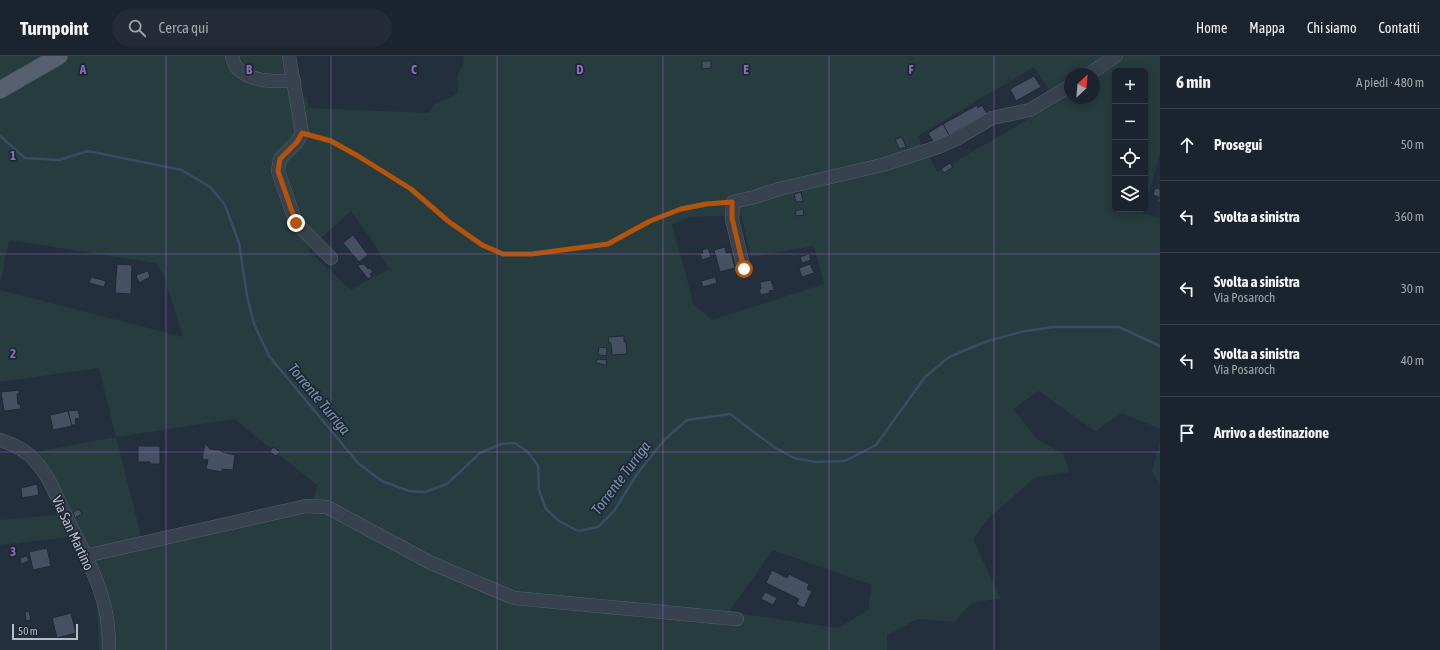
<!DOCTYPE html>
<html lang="it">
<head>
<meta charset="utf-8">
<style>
	body { margin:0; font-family:"Asap Condensed",sans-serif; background:#242b36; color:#f1f3f6 }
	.controls { position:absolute; right:12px; top:12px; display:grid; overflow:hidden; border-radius:6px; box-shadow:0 2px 10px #0003 }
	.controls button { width:36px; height:36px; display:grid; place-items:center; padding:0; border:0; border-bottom:1px solid #39404a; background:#1b232e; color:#f1f3f6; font:20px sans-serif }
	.compass { position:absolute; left:1064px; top:12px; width:36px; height:36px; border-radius:50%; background:#1b232e; box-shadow:0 2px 10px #0003; rotate:26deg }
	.scale { position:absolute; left:12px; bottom:10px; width:66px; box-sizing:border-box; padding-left:4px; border:2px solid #b4bcc9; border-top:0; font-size:11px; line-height:14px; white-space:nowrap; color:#b4bcc9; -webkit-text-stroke:3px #1d2633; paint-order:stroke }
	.stop { position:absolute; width:12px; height:12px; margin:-9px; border:3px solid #b45309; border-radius:50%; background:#fff }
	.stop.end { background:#b45309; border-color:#fff; box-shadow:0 1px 4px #0008 }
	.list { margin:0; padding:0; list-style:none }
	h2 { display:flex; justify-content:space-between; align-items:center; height:52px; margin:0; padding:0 16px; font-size:17px }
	h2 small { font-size:13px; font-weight:400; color:#a0a4aa }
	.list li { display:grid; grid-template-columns:26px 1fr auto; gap:12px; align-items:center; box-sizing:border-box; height:72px; padding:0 16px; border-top:1px solid #39404a }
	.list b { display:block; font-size:15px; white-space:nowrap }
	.list p { margin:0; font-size:13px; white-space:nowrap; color:#a0a4aa }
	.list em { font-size:13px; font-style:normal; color:#a0a4aa }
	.icon { flex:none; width:22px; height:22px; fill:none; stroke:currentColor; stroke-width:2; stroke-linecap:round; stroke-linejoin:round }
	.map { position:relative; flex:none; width:1160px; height:594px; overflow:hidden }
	header { display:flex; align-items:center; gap:24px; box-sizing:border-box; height:56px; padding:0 20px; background:#1b232e; border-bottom:1px solid #39404a }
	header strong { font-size:19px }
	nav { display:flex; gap:22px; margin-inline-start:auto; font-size:14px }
	.search { width:280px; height:36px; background:#242b36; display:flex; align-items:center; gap:10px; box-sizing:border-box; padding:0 14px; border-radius:22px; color:#a0a4aa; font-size:15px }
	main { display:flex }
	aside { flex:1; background:#1b232e }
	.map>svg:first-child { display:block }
	.green { fill:#263c3f; fill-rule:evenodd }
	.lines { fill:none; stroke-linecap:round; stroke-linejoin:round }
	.stream { stroke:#394c67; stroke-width:2.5 }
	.building { fill:#455162; stroke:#1f2835 }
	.minor-casing { stroke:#565f6c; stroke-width:14 }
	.major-casing { stroke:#414a57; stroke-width:18 }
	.path { stroke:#44595c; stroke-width:1.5; stroke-dasharray:3 3; stroke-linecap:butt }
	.minor { stroke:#38414e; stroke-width:13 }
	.major { stroke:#56606e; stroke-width:17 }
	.route { stroke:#b45309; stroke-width:5 }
	.grid { fill:none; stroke:#9266c3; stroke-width:1; stroke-opacity:0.55 }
	.labels { text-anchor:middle; stroke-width:3.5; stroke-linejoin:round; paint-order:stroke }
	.street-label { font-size:14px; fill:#b4bcc9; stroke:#1d2633 }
	.water-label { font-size:15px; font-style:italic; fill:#7c92b1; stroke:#1d2633 }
	.grid-label { font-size:13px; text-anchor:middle; font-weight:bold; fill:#9266c3; stroke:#1d2633; stroke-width:3.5; stroke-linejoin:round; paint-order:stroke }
</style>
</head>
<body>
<header>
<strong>Turnpoint</strong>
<div class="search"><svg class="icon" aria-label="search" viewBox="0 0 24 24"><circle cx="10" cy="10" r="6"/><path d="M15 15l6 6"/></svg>Cerca qui</div>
<nav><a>Home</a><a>Mappa</a><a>Chi siamo</a><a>Contatti</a></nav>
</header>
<main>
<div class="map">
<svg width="1160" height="594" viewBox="0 0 1160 594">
	<rect width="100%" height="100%" fill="#242f3e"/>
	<!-- green -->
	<g class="green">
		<path d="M0 0H290L298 39 307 41 308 52 429 57 435 48 458 37C457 25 456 17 464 8L463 0H1160V98L1145 150V15H1115V153H1144L1143 157 1160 163V373L1122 357 1095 375 1039 335 1013 353 1038 384 1063 398 1070 416 1034 422 988 463 973 483 1000 542 972 547 954 566 918 563 887 579V594H99L97 543 71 481 0 489V464L57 459 36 413 40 395 116 381 99 312 0 326V234L183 281 163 218 156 207 9 184 0 228ZM1034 11 1057 47 937 116 918 80ZM1070 18H1094V42H1070ZM351 155 372 184 389 213 351 234 308 194ZM741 159 751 201 814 190 824 228 712 264 694 249 672 169 690 161ZM234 363 317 429 312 447 142 484 116 381ZM773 494 872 529 868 554 838 572 729 556Z"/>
		<path d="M1160 386V429L1152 415Z"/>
	</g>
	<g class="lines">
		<!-- stream -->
		<path class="stream" d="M0 80 25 102 59 104 88 95 182 114 210 131 225 149 239 187 247 240 254 268 269 300 358 407 382 425 409 435 425 436 447 428 480 397 501 388 515 387 528 396 538 410 539 434 546 453 559 465 578 475 598 471 614 455 637 418 665 383 687 364 730 358 774 391 794 402 816 406 845 405 876 389 925 321 949 301 985 286 1020 276 1053 271H1119L1160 290"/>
	</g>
	<!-- building -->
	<g class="building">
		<path d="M702 5H711V12L702 13Z"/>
		<path d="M1034 20 1041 31 1016 45 1010 33Z"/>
		<path d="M977 49 978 52 982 49 987 58 949 79 943 68Z"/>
		<path d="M943 68 949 79 934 87 928 77Z"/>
		<path d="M902 81 906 91 899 93 895 83Z"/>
		<path d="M950 107 953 111 944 117 941 113Z"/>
		<path d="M1155 132 1160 133V147L1157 146 1159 141 1153 139Z"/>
		<path d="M801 136 803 145 796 146 794 138Z"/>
		<path d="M803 153 804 159 796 160 795 155Z"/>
		<path d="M353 179 368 199 359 206 343 187Z"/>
		<path d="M725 191 726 197 731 196 735 212 720 216 714 194Z"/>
		<path d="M708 192 711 201 702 204 700 198 703 197 702 194Z"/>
		<path d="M809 198 811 204 802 207 800 201Z"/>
		<path d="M117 208 132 209 131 238 115 237Z"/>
		<path d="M361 208 362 209 364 208 368 213 370 212 373 216 370 218 372 220 368 223 358 210Z"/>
		<path d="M810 208 814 217 802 221 799 212Z"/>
		<path d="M148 215 150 221 139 227 136 219Z"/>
		<path d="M91 221 106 225 104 231 89 227Z"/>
		<path d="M715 221 717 227 703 231 701 225Z"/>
		<path d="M771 224 774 234 769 235 770 237 761 239 759 234 761 233 760 226Z"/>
		<path d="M624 280V286L626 285 627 298 612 299 611 287H609L608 281Z"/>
		<path d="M599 291 607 292 606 300 598 299Z"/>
		<path d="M597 303 607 304 606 309 596 307Z"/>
		<path d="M19 334V338H17L18 348H20L21 353 4 355 1 336Z"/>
		<path d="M78 354 80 362 75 363 76 369H71L68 355Z"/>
		<path d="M68 355 72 370 53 374 50 359Z"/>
		<path d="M205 387 210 393 220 394 222 396 235 399 233 414 222 413V416L206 413 208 404 202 403Z"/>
		<path d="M138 390H160V408H150V406H138Z"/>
		<path d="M273 391 280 396 276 400 270 396Z"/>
		<path d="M37 428 39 439 22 442 21 432Z"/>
		<path d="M79 453 82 458 75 462 73 456Z"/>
		<path d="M47 492 51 510 33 514 29 496Z"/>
		<path d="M27 500 29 505 21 508 20 502Z"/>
		<path d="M772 514 787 522 789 518 809 528 807 533 812 535 804 552 796 548 799 543 766 527Z"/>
		<path d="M765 536 777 542 773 549 761 543Z"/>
		<path d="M29 555 31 564 26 565 25 556Z"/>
		<path d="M71 557 76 577 57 582 52 562Z"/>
	</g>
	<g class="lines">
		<!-- minor casing -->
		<g class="minor-casing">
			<g id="minor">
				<path d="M232 0C233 4 234 9 237 12 252 27 274 25 294 25"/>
				<path d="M289 0 302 77 297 86 280 103 278 115 296 167 331 202"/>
				<path d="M1089 18 1116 0"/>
				<path d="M744 213 732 163 733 146 755 141 779 133 882 109 938 91 958 82 992 62 1030 54 1070 30"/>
				<path d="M0 384C13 388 27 395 36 406 49 420 56 439 64 456 79 487 97 518 105 552 108 565 109 580 109 594"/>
				<path d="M85 500 306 450 327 451 431 507 514 542 737 563"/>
			</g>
		</g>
		<!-- major casing -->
		<g class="major-casing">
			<path id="major" d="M0 34 59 0"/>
		</g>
		<!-- path -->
		<path class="path" d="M313 80 331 85 357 100 411 133 448 165 482 189 503 197 532 198 608 188 651 165 681 153 723 147"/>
		<!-- minor -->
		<use href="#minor" class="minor"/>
		<!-- major -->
		<use href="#major" class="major"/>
	</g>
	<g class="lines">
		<!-- route -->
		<path class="route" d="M296 167 278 115 280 103 297 86 302 77 331 85 358 100 411 133 448 165 482 189 503 198H532L608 188 650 165 681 153 706 148 732 146V162L744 213"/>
	</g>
	<!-- grid -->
	<path class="grid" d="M166 0V594M331 0V594M497 0V594M663 0V594M829 0V594M994 0V594M0 198H1160M0 396H1160"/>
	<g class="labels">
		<!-- street labels -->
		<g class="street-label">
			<text transform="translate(73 477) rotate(65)" y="5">Via San Martino</text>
		</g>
		<!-- water labels -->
		<g class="water-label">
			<text transform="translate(319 343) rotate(50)" y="5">Torrente Turriga</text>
			<text transform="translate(621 422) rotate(-53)" y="5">Torrente Turriga</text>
		</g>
	</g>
	<g class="grid-label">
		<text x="83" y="18">A</text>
		<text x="249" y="18">B</text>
		<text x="414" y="18">C</text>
		<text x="580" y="18">D</text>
		<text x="746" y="18">E</text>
		<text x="911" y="18">F</text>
		<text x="13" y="104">1</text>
		<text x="13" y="302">2</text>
		<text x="13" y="500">3</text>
	</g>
</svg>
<div class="controls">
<button>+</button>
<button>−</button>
<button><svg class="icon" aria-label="locate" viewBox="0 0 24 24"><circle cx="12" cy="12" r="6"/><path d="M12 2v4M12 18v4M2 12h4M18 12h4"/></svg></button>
<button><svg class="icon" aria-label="layers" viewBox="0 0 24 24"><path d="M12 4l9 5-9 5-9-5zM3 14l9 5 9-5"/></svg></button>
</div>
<svg class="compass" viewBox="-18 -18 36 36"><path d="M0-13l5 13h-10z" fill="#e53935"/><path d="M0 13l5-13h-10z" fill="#a0a4aa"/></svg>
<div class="scale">50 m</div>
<div class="stop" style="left:744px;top:213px"></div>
<div class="stop end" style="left:296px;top:167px"></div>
</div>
<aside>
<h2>6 min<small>A piedi · 480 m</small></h2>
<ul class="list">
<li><svg class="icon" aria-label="ahead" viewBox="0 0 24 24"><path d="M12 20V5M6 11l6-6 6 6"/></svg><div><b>Prosegui</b></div><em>50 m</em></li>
<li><svg class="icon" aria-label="left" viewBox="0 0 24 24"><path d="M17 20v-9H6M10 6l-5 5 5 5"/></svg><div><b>Svolta a sinistra</b></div><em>360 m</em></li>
<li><svg class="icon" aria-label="left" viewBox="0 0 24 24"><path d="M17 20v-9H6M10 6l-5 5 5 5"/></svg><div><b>Svolta a sinistra</b><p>Via Posaroch</p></div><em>30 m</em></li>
<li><svg class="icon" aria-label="left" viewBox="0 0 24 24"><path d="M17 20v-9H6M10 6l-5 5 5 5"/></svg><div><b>Svolta a sinistra</b><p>Via Posaroch</p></div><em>40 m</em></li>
<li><svg class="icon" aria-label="arrive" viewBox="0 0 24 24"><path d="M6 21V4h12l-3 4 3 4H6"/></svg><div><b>Arrivo a destinazione</b></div></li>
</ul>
</aside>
</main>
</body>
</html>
